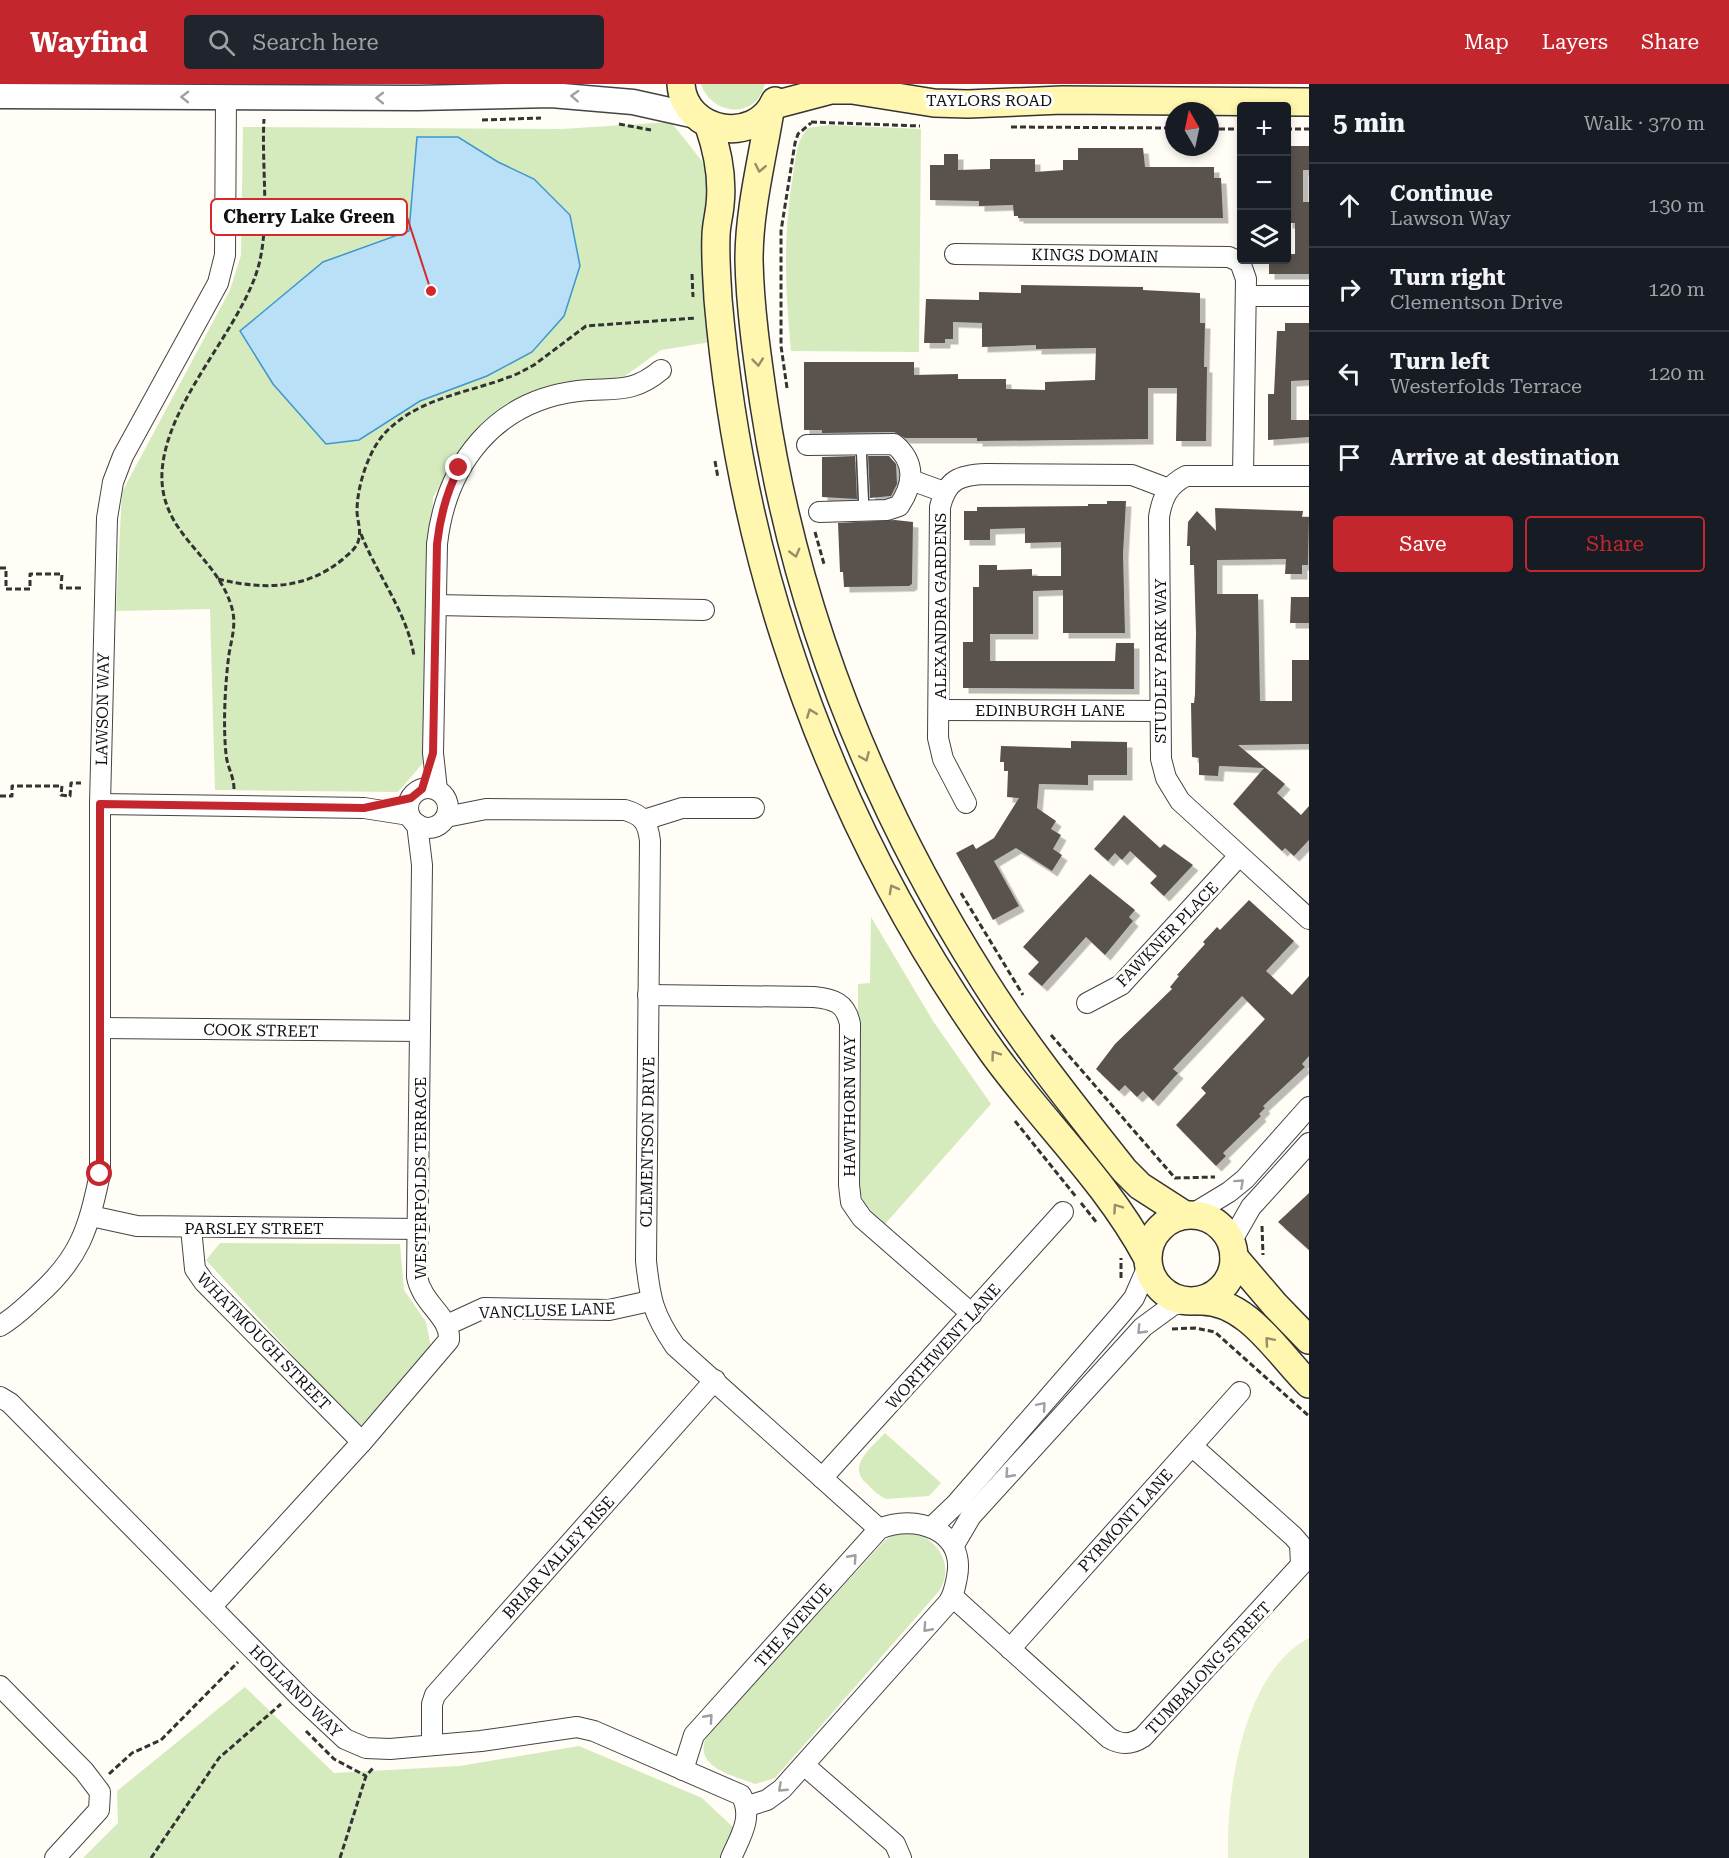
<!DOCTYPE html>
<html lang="en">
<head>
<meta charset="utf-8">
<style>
	body { margin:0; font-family:"Roboto Serif",serif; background:#20242c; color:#f1f3f6 }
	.controls { position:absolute; right:18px; top:18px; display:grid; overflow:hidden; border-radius:6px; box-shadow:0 3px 9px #0003 }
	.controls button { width:54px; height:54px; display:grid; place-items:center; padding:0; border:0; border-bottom:2px solid #363941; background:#171b24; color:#f1f3f6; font:30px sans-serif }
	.compass { position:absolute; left:1165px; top:18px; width:54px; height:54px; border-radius:50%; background:#171b24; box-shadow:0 3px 9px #0003; rotate:351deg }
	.stop { position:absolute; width:18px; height:18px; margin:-14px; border:4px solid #c4262e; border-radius:50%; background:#fff }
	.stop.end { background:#c4262e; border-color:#fff; box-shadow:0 2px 6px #0008 }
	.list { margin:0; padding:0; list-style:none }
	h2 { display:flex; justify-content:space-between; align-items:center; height:78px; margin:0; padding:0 24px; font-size:26px }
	h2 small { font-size:20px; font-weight:400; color:#9ea1a6 }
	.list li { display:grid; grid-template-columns:39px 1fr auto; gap:18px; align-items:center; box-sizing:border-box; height:84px; padding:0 24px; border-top:2px solid #363941 }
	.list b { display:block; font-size:22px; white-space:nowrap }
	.list p { margin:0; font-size:20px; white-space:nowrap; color:#9ea1a6 }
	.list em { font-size:20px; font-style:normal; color:#9ea1a6 }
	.actions { display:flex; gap:12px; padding:18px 24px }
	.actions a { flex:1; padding:14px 0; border:2px solid #c4262e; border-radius:6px; text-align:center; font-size:21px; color:#c4262e }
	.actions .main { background:#c4262e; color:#fff }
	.icon { flex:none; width:33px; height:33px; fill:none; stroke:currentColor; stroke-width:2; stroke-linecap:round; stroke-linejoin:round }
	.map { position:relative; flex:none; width:1309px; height:1774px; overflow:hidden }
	header { display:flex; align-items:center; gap:36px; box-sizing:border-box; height:84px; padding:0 30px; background:#c4262e; color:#fff }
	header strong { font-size:28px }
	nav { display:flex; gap:33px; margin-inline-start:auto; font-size:21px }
	.search { width:420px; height:54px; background:#20242c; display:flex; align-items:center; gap:15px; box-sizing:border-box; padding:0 21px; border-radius:6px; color:#9ea1a6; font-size:22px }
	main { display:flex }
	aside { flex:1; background:#171b24 }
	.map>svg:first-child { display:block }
	.green { fill:#d5ebbd }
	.pitch { fill:#e6f2cf }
	.water { fill:#b9e0f7; stroke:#3f96cf; stroke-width:1.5 }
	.building { fill:#5a524d; filter:url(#shadow) }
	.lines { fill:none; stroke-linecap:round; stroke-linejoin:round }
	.service-casing { stroke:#444; stroke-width:12 }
	.minor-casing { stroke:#444; stroke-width:22 }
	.tertiary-casing { stroke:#444; stroke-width:27 }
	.secondary-casing { stroke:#333; stroke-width:30 }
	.path { stroke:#333; stroke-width:3; stroke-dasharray:6 3; stroke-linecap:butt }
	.service { stroke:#fff; stroke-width:9 }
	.minor { stroke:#fff; stroke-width:20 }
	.tertiary { stroke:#fff; stroke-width:24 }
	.secondary { stroke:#fff6b0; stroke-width:27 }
	.oneway { stroke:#a0a0a0 }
	.oneway2 { stroke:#948f68 }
	.route { stroke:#c4262e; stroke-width:8 }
	.labels { text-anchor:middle; stroke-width:6; stroke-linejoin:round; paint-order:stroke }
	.street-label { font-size:16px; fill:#111; stroke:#fff }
	.leader { fill:none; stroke:#d62828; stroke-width:2 }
	.callout-dot { fill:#d62828; stroke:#fff; stroke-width:2 }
	.callout { fill:#fff; stroke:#d62828; stroke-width:2 }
	.callout-label { font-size:18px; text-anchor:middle; font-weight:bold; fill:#111 }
</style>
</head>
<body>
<header>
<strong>Wayfind</strong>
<div class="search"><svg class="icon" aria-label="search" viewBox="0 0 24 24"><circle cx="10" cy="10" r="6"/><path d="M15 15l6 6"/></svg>Search here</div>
<nav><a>Map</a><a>Layers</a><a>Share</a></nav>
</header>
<main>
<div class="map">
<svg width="1309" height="1774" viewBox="0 0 1309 1774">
	<defs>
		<filter id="shadow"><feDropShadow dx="5.5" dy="5.5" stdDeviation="0" flood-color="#0004"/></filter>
	</defs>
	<rect width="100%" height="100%" fill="#fffdf5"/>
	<!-- green -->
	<g class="green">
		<path d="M701 0H765C756 36 712 32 701 0Z"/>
		<path d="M671 38 709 86 703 157 711 258 661 266 625 292 534 307 473 349 433 413 423 679 398 708 215 706 210 525 116 527 122 408 230 206 241 171 243 43 562 45Z"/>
		<path d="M829 41 921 45 919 268 791 267C785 206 783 152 793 91 796 74 796 57 808 44Z"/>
		<path d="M871 833 933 937 991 1020 885 1140C869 1127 860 1116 857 1095L858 900 870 899Z"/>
		<path d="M220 1159 400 1160 404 1206 426 1238 431 1264 359 1344 206 1176Z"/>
		<path d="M885 1349 941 1399 929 1412 886 1415C879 1412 873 1406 867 1400 846 1382 871 1364 885 1349Z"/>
		<path d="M913 1448C939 1457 954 1480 940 1506L775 1694 755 1700C731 1691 690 1682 708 1650L885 1456 898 1449Z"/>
		<path d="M245 1603 334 1689 460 1682 579 1662 702 1714 735 1745 720 1774H83L118 1739 117 1707Z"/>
	</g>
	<!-- pitch -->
	<path class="pitch" d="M1309 1554V1774H1228C1226 1707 1243 1588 1309 1554Z"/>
	<!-- water -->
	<path class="water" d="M417 53H458L498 78 534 95 570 131 580 182 564 232 532 268 487 292 420 317 359 356 326 360 273 300 240 247 323 178 409 147Z"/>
	<!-- building -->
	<g class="building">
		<path d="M1287 62H1309V86H1303V118H1309V190H1269V176H1287V170H1295V139H1287Z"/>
		<path d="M1078 64H1143L1145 83H1214V94H1221L1223 134H1018V132H1014L1013 121 979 122V117L930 116V81H944V70H958V86L990 85V75H1035V88L1063 86V76H1078Z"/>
		<path d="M1021 201 1143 203V206L1200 209V239H1205L1204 283H1207L1206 357H1176L1177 304H1148V355L977 357V354H905L894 348 822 349V346H804V278H914V291L958 290V295H1006V305L1045 306V298L1095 296 1096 264 1036 265V261L982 263V239L953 238V255H945V259H924L926 215 979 216V208L1021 209Z"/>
		<path d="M1285 239H1309V296L1291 297V336H1309V353L1268 356V310H1274L1277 247H1285Z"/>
		<path d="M855 372 857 415 822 413V373Z"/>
		<path d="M868 372H889L896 380 897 400 891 412 870 414Z"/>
		<path d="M1107 417H1126L1123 470 1125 549H1063V506L1033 507V550H990V577H1115L1116 559H1134V605L963 604V558H973V503H979V481H997V486L1032 485V492H1061V458L1025 459V444L990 445V456H964V427H977V423L1088 422V420H1107Z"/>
		<path d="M1215 424 1303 427 1302 433H1309L1308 481H1302V490H1285L1286 475 1217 476V510H1258L1260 617H1292V576H1309V660L1238 661 1285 700 1277 709 1301 731 1309 722V756L1294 772 1285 764 1282 767 1233 720 1264 684 1219 682 1218 692 1199 691V674L1192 673 1191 619H1194L1195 610 1196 549 1194 481H1190V462H1187L1188 438 1197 427 1216 447Z"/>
		<path d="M895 436 913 438 912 500 909 502 844 503 843 488H840L838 439Z"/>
		<path d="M1291 513H1309V539H1290Z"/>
		<path d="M1071 657 1127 658V691H1088V701L1039 700 1037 724 1056 737 1051 745 1061 751 1053 765 1062 771 1052 787 1016 764 994 777 1019 822 993 836 956 769 973 760 976 765 994 754 1019 714 1007 713 1008 687H1004V678H1000L1001 662 1071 664Z"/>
		<path d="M1124 731 1160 764 1164 760 1193 781 1164 812 1150 799 1157 792 1130 767 1122 776 1115 769 1108 777 1094 765Z"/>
		<path d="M1090 790 1135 826 1129 833 1133 837 1105 871 1086 853 1042 902 1028 890 1039 878 1023 863Z"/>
		<path d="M1249 816 1294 857 1266 887 1292 911 1309 892V972L1302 980 1305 983 1263 1022 1265 1024 1259 1030 1261 1032 1223 1069 1226 1072 1216 1082 1176 1041 1206 1009 1201 1004 1265 935 1242 912 1173 985 1178 989 1153 1017 1143 1007 1137 1013 1125 1001 1119 1007 1096 985 1115 960 1172 905 1170 903 1179 892 1177 891 1205 860 1203 858 1217 843 1220 846Z"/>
		<path d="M1309 1109V1166L1278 1138Z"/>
	</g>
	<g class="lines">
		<!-- service casing -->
		<g class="service-casing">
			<path id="service" d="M861 359 864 427"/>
		</g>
		<!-- minor casing -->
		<g class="minor-casing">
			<g id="minor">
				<path d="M955 170 1229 173 1240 178 1246 195 1243 392"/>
				<path d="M1246 212H1309"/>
				<path d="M807 361 894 360C916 378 914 400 899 422L887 426 819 428"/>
				<path d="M1309 392H1186C1168 401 1162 414 1159 433L1161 675 1166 694 1180 717 1309 835"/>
				<path d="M911 396 944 408"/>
				<path d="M436 521 704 526"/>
				<path d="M939 626 1160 627"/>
				<circle cx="428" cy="724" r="20"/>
				<path d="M437 706 433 669 437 460C446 380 495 317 578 307 613 303 631 311 661 286"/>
				<path d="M966 719 943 675 938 654 940 423C947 395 960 391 986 390L1132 391 1169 405"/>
				<path d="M100 720 364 724 409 731"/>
				<path d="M446 733 486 725 625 726C643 731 648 739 650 757L646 1177C650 1215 653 1230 675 1262L879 1445"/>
				<path d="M644 736 682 724H754"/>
				<path d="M648 911 814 913C834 915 846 919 850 940L849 1101 851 1118 862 1134 972 1230"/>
				<path d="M1087 919 1121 901 1239 772"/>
				<path d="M101 944 420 947"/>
				<path d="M1191 1131 1229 1108 1245 1095 1309 1023"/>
				<path d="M91 1132 137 1142 419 1145"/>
				<path d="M191 1144 195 1185 204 1198 362 1358"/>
				<path d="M1231 1158 1251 1123 1309 1059"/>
				<path d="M447 1241 484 1224 609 1226 650 1217"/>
				<path d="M0 1242C14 1234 24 1224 36 1213 80 1174 88 1146 100 1090V720L107 434 113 398 123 372 218 199 225 171 226 14"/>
				<path d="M0 1313 10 1319 300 1613 345 1655 366 1664 390 1665 481 1657 577 1643 594 1647 741 1711C754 1733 740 1753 731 1774"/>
				<path d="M822 1394 1063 1128"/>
				<path d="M932 1443 956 1420 1121 1230 1134 1214 1148 1182"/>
				<path d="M954 1461 971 1432 1143 1243 1173 1221 1190 1218"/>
				<path d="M953 1513 1109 1654C1121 1661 1131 1661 1143 1653L1301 1481 1300 1460 1293 1452 1192 1362"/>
				<path d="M212 1522 362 1358 449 1256C451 1233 422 1220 417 1193L422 781 417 740"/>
				<path d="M1010 1565 1240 1308"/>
				<path d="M0 1602 84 1687 100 1708 99 1726 55 1774"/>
				<path d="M432 1661V1620L435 1611 715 1296"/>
				<path d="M804 1681 895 1760 901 1774"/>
				<path d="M683 1686 694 1651 879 1445C915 1429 966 1446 957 1493 955 1503 954 1511 948 1519L782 1705 767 1716 748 1722"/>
			</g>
		</g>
		<!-- tertiary casing -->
		<g class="tertiary-casing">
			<path id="tertiary" d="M0 12 417 14 551 11 633 18 696 32"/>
		</g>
		<!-- secondary casing -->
		<g class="secondary-casing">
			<g id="secondary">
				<path d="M681 0C684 49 755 62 775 17"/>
				<path d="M774 21 831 6H852L934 19 968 20 1062 16 1309 18"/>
				<path d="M770 27C762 76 749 126 749 176 750 224 757 272 764 320 795 525 872 719 983 895 1025 962 1075 1024 1124 1086L1140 1102 1185 1131"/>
				<path d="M709 42C718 68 723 94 720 121 719 132 716 142 716 152 715 173 717 194 718 215 728 330 750 447 786 557 833 703 904 844 993 969 1043 1038 1107 1098 1147 1173"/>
				<circle cx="1191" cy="1174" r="43"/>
				<path d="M1234 1173 1275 1221 1309 1256"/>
				<path d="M1199 1217C1247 1215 1279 1271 1309 1300"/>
			</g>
		</g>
		<!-- path -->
		<g class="path">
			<path d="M482 36 541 34"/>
			<path d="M811 38 920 42"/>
			<path d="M619 40 651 46"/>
			<path d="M1011 43 1174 44"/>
			<path d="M1210 45H1242"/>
			<path d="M1286 45H1309"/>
			<path d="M692 190 693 213"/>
			<path d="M787 304 781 262V147L795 59 798 50 811 39"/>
			<path d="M715 377 718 394"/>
			<path d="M815 448 824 480"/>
			<path d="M361 450C377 491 407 528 414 572"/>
			<path d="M0 484H6V505H30V490H62L61 504H83"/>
			<path d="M218 495C263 506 306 506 343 475 350 469 358 463 359 454 361 445 357 435 357 427 357 403 368 368 384 350 420 311 474 309 519 289L534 281 586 242 696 234"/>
			<path d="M234 705C234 692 227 683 226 670 223 641 225 600 229 570 232 553 237 538 231 521 215 470 159 449 162 388 166 321 232 255 255 193 272 148 261 84 264 35"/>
			<path d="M0 712H12V702H62L61 711 70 712 71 699H81"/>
			<path d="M961 809 1023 911"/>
			<path d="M1051 951 1175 1094 1215 1093"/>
			<path d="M1015 1037 1077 1114"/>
			<path d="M1081 1119 1097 1139"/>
			<path d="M1262 1142 1263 1171"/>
			<path d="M1121 1194V1174"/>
			<path d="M1172 1245 1195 1244 1215 1248 1309 1332"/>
			<path d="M306 1647 334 1675 366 1692"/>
			<path d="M109 1690 132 1669 161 1656 238 1578"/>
			<path d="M151 1774 219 1674 281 1620"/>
			<path d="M340 1774 366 1692 373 1684"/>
		</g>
		<!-- service -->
		<use href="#service" class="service"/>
		<!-- minor -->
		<use href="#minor" class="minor"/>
		<!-- tertiary -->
		<use href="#tertiary" class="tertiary"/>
		<!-- secondary -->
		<use href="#secondary" class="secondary"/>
	</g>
	<!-- one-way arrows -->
	<defs><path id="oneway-chevron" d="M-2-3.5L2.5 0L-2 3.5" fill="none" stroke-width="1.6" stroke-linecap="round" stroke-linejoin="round" transform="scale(1.5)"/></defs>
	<g class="oneway">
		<use href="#oneway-chevron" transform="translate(575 12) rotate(-177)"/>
		<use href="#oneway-chevron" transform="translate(185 13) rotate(-179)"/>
		<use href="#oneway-chevron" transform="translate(380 14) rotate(-180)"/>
		<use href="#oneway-chevron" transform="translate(1240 1099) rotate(-42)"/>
		<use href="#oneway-chevron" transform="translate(1141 1246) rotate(134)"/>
		<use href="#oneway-chevron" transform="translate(1042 1322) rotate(-49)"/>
		<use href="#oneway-chevron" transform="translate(1009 1390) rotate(132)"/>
		<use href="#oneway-chevron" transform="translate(853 1474) rotate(-48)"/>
		<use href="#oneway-chevron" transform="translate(927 1544) rotate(132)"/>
		<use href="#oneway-chevron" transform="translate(709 1634) rotate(-48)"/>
		<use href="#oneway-chevron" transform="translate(782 1704) rotate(137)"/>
	</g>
	<g class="oneway2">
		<use href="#oneway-chevron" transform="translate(760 84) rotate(101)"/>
		<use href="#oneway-chevron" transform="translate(758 278) rotate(84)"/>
		<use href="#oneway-chevron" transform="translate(795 469) rotate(75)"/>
		<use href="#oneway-chevron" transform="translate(811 629) rotate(-111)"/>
		<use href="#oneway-chevron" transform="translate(865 673) rotate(67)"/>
		<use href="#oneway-chevron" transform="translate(893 805) rotate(-119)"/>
		<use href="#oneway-chevron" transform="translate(995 971) rotate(-126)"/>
		<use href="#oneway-chevron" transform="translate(1117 1124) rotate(-125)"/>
		<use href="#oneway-chevron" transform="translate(1269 1257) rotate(-131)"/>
	</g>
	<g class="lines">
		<!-- route -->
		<path class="route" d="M100 1090V720L364 724 411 714 422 705 433 669 437 460C440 433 446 409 459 384"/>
	</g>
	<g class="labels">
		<!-- street labels -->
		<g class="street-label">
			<text x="989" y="22">TAYLORS ROAD</text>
			<text transform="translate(1095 171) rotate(1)" y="6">KINGS DOMAIN</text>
			<text transform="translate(940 522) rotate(-90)" y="6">ALEXANDRA GARDENS</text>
			<text transform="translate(1160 577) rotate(-90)" y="6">STUDLEY PARK WAY</text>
			<text transform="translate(102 625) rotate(-89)" y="6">LAWSON WAY</text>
			<text x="1050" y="632">EDINBURGH LANE</text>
			<text transform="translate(1167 850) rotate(-46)" y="6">FAWKNER PLACE</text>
			<text transform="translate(261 946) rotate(1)" y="6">COOK STREET</text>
			<text transform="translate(849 1022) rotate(-90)" y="6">HAWTHORN WAY</text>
			<text transform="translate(647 1058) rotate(-89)" y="6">CLEMENTSON DRIVE</text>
			<text transform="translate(420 1094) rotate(-90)" y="6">WESTERFOLDS TERRACE</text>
			<text x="254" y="1150">PARSLEY STREET</text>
			<text transform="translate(547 1226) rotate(-2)" y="6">VANCLUSE LANE</text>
			<text transform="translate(264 1257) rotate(46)" y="6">WHATMOUGH STREET</text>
			<text transform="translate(943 1262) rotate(-48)" y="6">WORTHWENT LANE</text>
			<text transform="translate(1125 1436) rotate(-48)" y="6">PYRMONT LANE</text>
			<text transform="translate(558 1473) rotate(-48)" y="6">BRIAR VALLEY RISE</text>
			<text transform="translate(793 1541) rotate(-48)" y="6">THE AVENUE</text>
			<text transform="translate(1208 1584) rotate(-47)" y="6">TUMBALONG STREET</text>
			<text transform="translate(296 1607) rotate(45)" y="6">HOLLAND WAY</text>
		</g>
	</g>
	<!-- callouts -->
	<path class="leader" d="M431 207L407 133"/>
	<circle class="callout-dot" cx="431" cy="207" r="6"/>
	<rect class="callout" x="211" y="115" width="196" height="36" rx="6"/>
	<g class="callout-label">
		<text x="309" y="139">Cherry Lake Green</text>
	</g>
</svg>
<div class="controls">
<button>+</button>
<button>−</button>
<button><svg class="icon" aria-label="layers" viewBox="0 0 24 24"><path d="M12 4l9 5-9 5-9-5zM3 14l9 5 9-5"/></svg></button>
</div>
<svg class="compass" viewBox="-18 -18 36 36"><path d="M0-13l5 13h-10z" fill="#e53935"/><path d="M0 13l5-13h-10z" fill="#9ea1a6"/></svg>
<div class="stop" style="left:100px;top:1090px"></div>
<div class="stop end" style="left:459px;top:384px"></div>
</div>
<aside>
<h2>5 min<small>Walk · 370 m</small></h2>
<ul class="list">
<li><svg class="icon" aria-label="ahead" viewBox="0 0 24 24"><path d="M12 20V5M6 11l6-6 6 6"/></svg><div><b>Continue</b><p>Lawson Way</p></div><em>130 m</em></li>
<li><svg class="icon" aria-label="right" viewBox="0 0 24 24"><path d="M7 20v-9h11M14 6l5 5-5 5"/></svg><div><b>Turn right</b><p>Clementson Drive</p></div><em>120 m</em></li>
<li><svg class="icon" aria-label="left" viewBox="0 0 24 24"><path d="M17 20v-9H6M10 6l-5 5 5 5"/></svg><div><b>Turn left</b><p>Westerfolds Terrace</p></div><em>120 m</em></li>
<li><svg class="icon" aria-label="arrive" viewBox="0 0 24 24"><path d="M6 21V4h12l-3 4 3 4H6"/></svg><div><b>Arrive at destination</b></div></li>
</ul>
<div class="actions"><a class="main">Save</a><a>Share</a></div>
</aside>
</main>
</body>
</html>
